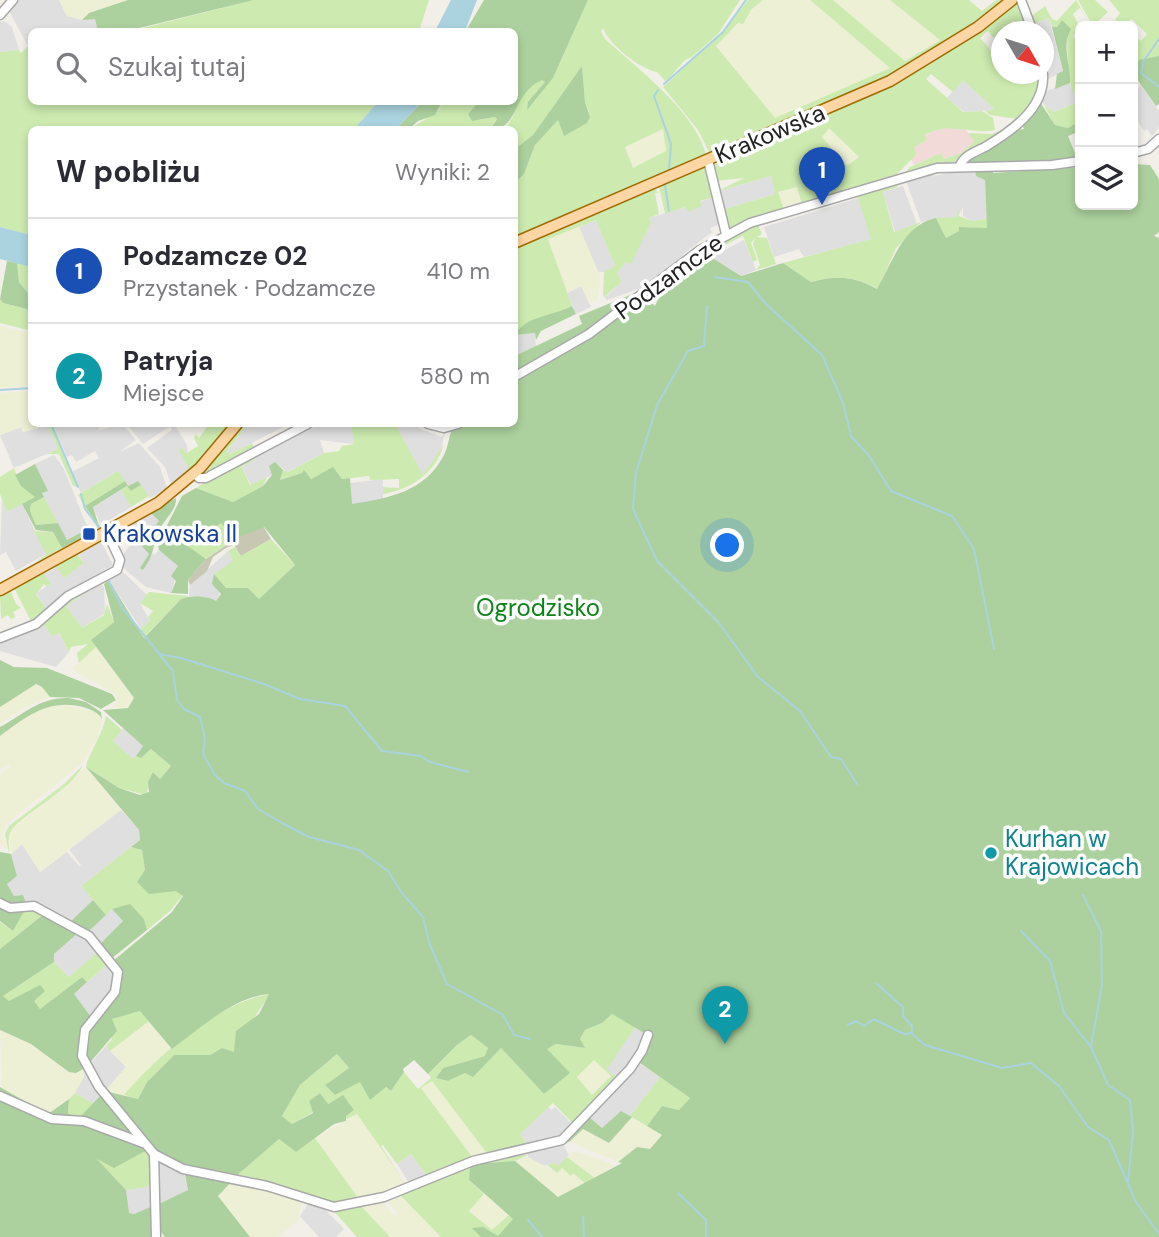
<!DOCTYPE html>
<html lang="pl">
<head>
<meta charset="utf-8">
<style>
	body { margin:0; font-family:"DM Sans",sans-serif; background:#f7f7f7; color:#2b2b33 }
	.controls { position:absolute; right:21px; top:21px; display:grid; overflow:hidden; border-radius:10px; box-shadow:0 4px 10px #0003 }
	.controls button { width:63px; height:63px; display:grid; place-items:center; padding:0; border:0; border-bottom:2px solid #e1e1e2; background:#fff; color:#2b2b33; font:35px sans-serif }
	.compass { position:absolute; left:991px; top:21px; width:63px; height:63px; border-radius:50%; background:#fff; box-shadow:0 4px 10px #0003; rotate:129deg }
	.you { position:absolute; left:728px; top:546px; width:24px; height:24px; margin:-18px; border:5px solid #fff; border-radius:50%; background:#1a73e8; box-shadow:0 0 0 10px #1a73e833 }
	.badge { display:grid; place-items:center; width:46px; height:46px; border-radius:50%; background:#d40000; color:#fff; font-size:23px; font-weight:700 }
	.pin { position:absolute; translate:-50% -58px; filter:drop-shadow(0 2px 4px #0008) }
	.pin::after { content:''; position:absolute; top:37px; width:24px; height:21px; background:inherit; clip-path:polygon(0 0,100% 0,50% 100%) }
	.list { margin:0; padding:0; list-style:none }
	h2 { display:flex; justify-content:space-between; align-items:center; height:91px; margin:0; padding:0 28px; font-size:30px }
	h2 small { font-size:23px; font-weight:400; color:#7c7c81 }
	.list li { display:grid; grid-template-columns:46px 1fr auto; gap:21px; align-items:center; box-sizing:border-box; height:105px; padding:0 28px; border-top:2px solid #e1e1e2 }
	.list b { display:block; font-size:26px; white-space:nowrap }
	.list p { margin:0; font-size:23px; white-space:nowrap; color:#7c7c81 }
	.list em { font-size:23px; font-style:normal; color:#7c7c81 }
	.icon { flex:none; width:38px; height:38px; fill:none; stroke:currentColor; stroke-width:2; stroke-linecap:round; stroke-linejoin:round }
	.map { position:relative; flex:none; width:1159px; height:1237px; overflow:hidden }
	.search { position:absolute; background:#fff; box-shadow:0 4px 10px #0003; left:28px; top:28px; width:490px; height:77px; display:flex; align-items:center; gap:18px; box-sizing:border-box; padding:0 24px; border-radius:10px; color:#7c7c81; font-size:26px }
	.panel { position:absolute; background:#fff; box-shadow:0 4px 10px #0003; left:28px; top:126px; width:490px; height:301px; border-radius:10px }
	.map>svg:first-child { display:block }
	.residential { fill:#e0dfdf }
	.commercial { fill:#f2dad9 }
	.construction { fill:#c7c7b4 }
	.farmland { fill:#eef0d5 }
	.grass { fill:#cdebb0; fill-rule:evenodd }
	.forest { fill:#add19e }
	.water { fill:#aad3df }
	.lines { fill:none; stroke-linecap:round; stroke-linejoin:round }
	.stream { stroke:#aad3df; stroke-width:2 }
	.minor-casing { stroke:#a9a9a9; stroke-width:11 }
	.major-casing { stroke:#a06b00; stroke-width:13 }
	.minor { stroke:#fff; stroke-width:8 }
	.major { stroke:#fcd6a4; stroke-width:10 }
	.transit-dot { fill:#1a4fb4; stroke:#fff; stroke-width:2.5 }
	.culture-dot { fill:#0f9aa8; stroke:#fff; stroke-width:2.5 }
	.labels { text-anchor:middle; stroke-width:7; stroke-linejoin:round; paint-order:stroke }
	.street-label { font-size:24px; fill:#222; stroke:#fff }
	.transit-label { font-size:24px; fill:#164399; stroke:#fff; text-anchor:start }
	.park-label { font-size:24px; fill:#0c8416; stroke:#fff }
	.culture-label { font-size:24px; fill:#0d838f; stroke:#fff; text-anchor:start }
</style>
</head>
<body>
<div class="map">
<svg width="1159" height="1237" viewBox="0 0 1159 1237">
	<rect width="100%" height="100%" fill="#f2efe9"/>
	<!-- residential -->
	<g class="residential">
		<path d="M14 0H59L67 16 95 19 98 31 32 32 31 46H28L9 11Z"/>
		<path d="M1049 18 1063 72 1048 79 1045 75 1044 32 1036 31 1033 25Z"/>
		<path d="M4 21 12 27 19 50 0 52V22Z"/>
		<path d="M963 80 995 110 964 112 947 98Z"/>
		<path d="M1069 83 1079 102 1054 112 1041 102 1043 92Z"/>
		<path d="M1141 85 1159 111V127L1152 136 1147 129 1144 131 1133 114 1134 92Z"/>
		<path d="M933 172 934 176 955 172 976 173 985 180 987 219 972 221 963 216V207L958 217 921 222 906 181Z"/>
		<path d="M771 176 775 194 722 210 718 191Z"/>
		<path d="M903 186 917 224 895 232 883 192Z"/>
		<path d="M714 197 719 220 718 225 710 228 712 232 682 255 683 259 652 284 607 300 605 297 622 282 617 273 626 262 631 263 651 223 649 218 686 207 688 211 700 202Z"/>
		<path d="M858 198 872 239 804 257 799 249 774 257 764 227Z"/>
		<path d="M596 220 615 266 606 272H598L579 227Z"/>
		<path d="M744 240 756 270 741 276 714 259 715 255Z"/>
		<path d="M582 286 591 307 576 314 567 293Z"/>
		<path d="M535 333 536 347 515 356 514 335Z"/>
		<path d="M43 424H47L58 449 14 468 0 435 21 427H43Z"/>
		<path d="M53 424H96L100 430 122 424 136 440 119 452 139 443 160 467 167 488 150 498 138 481 128 486 118 471 81 493 72 472 99 458 95 451 76 462 72 455 67 457Z"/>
		<path d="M127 424H181L176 427 187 445 189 469 171 484 165 467 147 448 172 430 170 426 143 444Z"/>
		<path d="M248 424H289L230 454 227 451Z"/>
		<path d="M315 424H351L354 444 320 440 324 453 287 472 276 463 272 475 251 485 242 467 263 452 315 427Z"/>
		<path d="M395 424H409L441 437 445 433 440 454 422 476Z"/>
		<path d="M54 455 64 469 88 529 67 541 42 493 47 491 35 464Z"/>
		<path d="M383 479V499L351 505 350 483Z"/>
		<path d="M121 490 131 507 101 525 93 507Z"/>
		<path d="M2 499 7 512 22 504 46 554 16 571 6 552 0 555Z"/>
		<path d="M150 512 159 521 140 544 154 555 159 550 179 566 171 593 146 587 122 567 121 557 135 539 128 525Z"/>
		<path d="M101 542 113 565 94 576 92 582 49 613 36 593 51 584 44 574 57 567 64 577 84 563 79 554Z"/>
		<path d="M228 551 233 561 216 602 189 596 190 585Z"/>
		<path d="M122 571 147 595 140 603 150 621 141 629 109 580Z"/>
		<path d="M100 583 104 587 105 613 82 628 66 606Z"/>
		<path d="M42 621 58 632 69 652 56 667 0 651V640Z"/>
		<path d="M123 728 144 747 133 760 113 741Z"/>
		<path d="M121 810 139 830 140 840 81 886 93 900 69 923 14 896 7 884 17 876 11 854 22 844 40 872 67 852 79 866 81 865 69 849Z"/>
		<path d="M112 909 123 921 101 943 102 949 69 977 54 962V954L80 931 88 932Z"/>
		<path d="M111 961 119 978 93 1019 74 994Z"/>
		<path d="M636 1026 646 1034 641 1048 617 1079 606 1069Z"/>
		<path d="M106 1046 126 1067 94 1104 75 1093 87 1067Z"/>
		<path d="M637 1062 660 1077 630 1116 621 1111 602 1128 588 1116Z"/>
		<path d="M548 1107 551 1110 555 1107 574 1126 567 1134 530 1148 520 1134Z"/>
		<path d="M562 1143 569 1155 558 1167 555 1163 542 1166 528 1157 527 1152Z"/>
		<path d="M411 1154 428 1177 410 1184 397 1164Z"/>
		<path d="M154 1155 183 1169 188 1190 176 1198 133 1214 128 1213 126 1190 151 1186Z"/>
		<path d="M310 1201 321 1205 344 1229 336 1237H319L300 1216Z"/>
	</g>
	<!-- commercial -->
	<path class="commercial" d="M951 127 965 128 974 142 961 153 944 159 941 153 914 165 911 159 917 154 914 147 927 140 925 136 934 130Z"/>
	<!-- construction -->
	<path class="construction" d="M263 526 271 539 241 556 234 545 226 548 213 557 207 571 190 585 188 580 206 559 235 539Z"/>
	<!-- farmland -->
	<g class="farmland">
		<path d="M59 0H128L89 13 82 20 67 16Z"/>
		<path d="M763 0H810L890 68 775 119 716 45Z"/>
		<path d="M833 0H890L940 40 905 61Z"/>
		<path d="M830 128 859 157 847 166 821 136Z"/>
		<path d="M663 129 666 152 633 168 625 147Z"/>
		<path d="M798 187 802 205 784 210 777 193Z"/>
		<path d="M579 227 600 276 598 299 589 303 581 286 567 293 548 238Z"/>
		<path d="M0 326 31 333V386L0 388Z"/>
		<path d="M31 391 32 424H43L44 427 23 432 21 427 0 435V393Z"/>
		<path d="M96 647 134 698 128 708 112 707 117 702 116 694 71 669Z"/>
		<path d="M33 685 42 687 50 697 23 708 0 724V707Z"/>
		<path d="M64 704 98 713 102 719 97 738 82 763 6 824 3 834 6 849 0 844V774L11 767 8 765 0 769V736L37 710Z"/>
		<path d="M86 767 121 810 40 872 22 844 11 854 9 839 14 827 65 788Z"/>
		<path d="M149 1021 171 1047 124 1095 105 1091 126 1067 110 1051Z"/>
		<path d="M0 1030 31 1044 69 1072 85 1068 84 1077 75 1093 51 1112H44L2 1089Z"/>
		<path d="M594 1060 611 1076 591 1095 577 1077Z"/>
		<path d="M432 1080 486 1152V1155L473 1158 421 1088Z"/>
		<path d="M357 1114 406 1185 361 1202 315 1138Z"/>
		<path d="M632 1117 663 1135 650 1150 637 1147 618 1162 569 1142 583 1129 609 1143Z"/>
		<path d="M574 1151 599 1159 614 1165 596 1179 567 1157Z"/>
		<path d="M528 1157 557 1173 562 1168 573 1173 586 1184 558 1197 515 1161Z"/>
		<path d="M232 1181 301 1197 298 1221 278 1237H250L218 1196Z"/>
		<path d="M398 1193 441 1237H390L360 1205 380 1200 394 1216 397 1213 385 1198Z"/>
		<path d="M484 1194 509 1215 492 1230 469 1210Z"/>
	</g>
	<!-- grass -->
	<g class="grass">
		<path d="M254 0H429L419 31 127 32Z"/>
		<path d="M588 0H740L718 34 692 57 685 60 666 82 657 72C640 69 609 45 603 28L601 31 605 39C636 67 696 112 706 155L515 239V183L524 174 535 145 558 119 564 135 589 112 585 102 582 67 533 135 515 149 514 130H503C520 116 512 93 543 79L545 82 529 102 553 78ZM663 129 666 151 633 168 625 147Z"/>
		<path d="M748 0H763L751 10 743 24 738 23 716 46 775 118 890 68 810 0H833L905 61 940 40 890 0H969L982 11 996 0H1005L966 31 900 72 710 154 698 130 663 87 719 36Z"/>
		<path d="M1076 0 1091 26 1080 8 1073 14 1080 28 1073 36 1080 48V121L1068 128 1055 125 1044 105 1054 112 1079 102C1077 97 1072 91 1071 86 1069 80 1066 39 1068 34L1062 20 1057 27H1052L1049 18 1034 24 1030 17 1045 6 1052 19 1057 21Z"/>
		<path d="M1078 0H1095L1108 12 1093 26Z"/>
		<path d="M1109 0H1159V56L1133 68V35L1141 41 1147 34 1132 19 1121 26 1115 20 1120 13Z"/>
		<path d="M1018 1 1030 31 1023 24 1013 21 1006 26 1010 31 1002 32 1001 47 988 31 980 38 1001 61 1002 74H1013L1023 84 1024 74H1042L1040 93 1018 119 990 115 985 111 994 109 963 80 953 92 931 74 926 79 963 112 982 111 993 118 995 130C970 135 949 121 925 135L927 140 914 147 917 154 893 178 802 205 797 187 778 192 784 210 729 229 722 210 775 194 771 176 718 191 744 178 715 181 712 163 917 71ZM829 128 859 157 847 166 822 137Z"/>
		<path d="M28 46H31L32 102H378L354 129 32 130 31 235 0 227V52L19 50 21 53Z"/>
		<path d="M442 102 465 105 469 102H479L469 114 478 120 495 117 497 119 491 129 409 130 439 110Z"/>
		<path d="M1009 128 956 163 904 174 910 167 941 153 944 159 961 153 974 142 968 133 991 134Z"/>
		<path d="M706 166 715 197 700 201 702 206 688 212 685 207 665 214 659 186Z"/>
		<path d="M894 183 898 187 883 192 894 232 921 222 896 248 878 289C854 276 837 275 811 282L783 263 871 239 857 195Z"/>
		<path d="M654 187 658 193H655L659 214 649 218 651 223 631 264 626 262 617 273 622 282 605 296 607 300 603 295 604 272 615 266 596 220 548 239 572 306C554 315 529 317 515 333V247Z"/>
		<path d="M958 207 959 216 972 221 987 219V229L959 227V231L946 238 936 218 957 217Z"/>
		<path d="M757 222 762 234 757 237 767 238 776 264 756 270 760 265 753 244 755 238 751 243 757 260 753 262 743 236 719 248 720 252 715 255 703 251Z"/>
		<path d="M17 263 31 267V297L19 282Z"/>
		<path d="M0 299 3 303 31 310V331L0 323Z"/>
		<path d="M47 424H53L78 487 73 486 59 454H47L58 449Z"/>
		<path d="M209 424H233L191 471 171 486V484L189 469 179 451 182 448 187 453 198 446 194 438 196 434 199 438Z"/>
		<path d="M242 424H248L227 451 230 454 252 443 254 448 207 473 206 467Z"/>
		<path d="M351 424H395L423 475 444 445C434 474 412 489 383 494V487L399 488V479L370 480 369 476 342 479 333 468 310 479 302 473 280 480 283 470 288 472 324 453 339 451 342 446 354 444Z"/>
		<path d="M255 455 257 458 242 467 250 485 267 477 263 486 233 502 196 488 207 481 209 483 210 479Z"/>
		<path d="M14 468C19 482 25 483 36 497L7 512 0 494V477Z"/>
		<path d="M118 471 125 481 85 506 100 526 98 529 78 495Z"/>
		<path d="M141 485 149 496 131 507 121 490 128 486 131 491Z"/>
		<path d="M44 497 58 523 36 525 30 511 31 504Z"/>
		<path d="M221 522 235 539 234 545 227 544 206 559 187 547Z"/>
		<path d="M34 531 53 532 62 548 36 562 46 554Z"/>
		<path d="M271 539 295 565 259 599 248 588H226L214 574 233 561 228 551 235 547 241 556Z"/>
		<path d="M77 553 84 563 64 578 55 565Z"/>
		<path d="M53 566 44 574 51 584 47 587 44 584 36 594 49 613 32 623 14 588Z"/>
		<path d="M105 580 66 606 82 628 104 615 107 604 114 622 91 640 96 647 79 663 77 653 88 644 71 647 69 652 59 633 52 636 42 622 63 602Z"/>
		<path d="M10 589 16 604 21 608 13 612 15 617 11 619 8 615 1 619 0 594Z"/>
		<path d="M149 592 189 596 181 599 143 638 141 629 150 621 148 617 153 611 140 603Z"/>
		<path d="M106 716 122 730 113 741 133 759 136 756 141 758 151 749 171 766 160 779 153 772 146 795 119 788 86 767C87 757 103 734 106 716Z"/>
		<path d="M83 765C70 793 17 816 10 833 7 840 10 850 9 854L5 834 9 826 64 784Z"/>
		<path d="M131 847 142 850 145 870 183 895 170 911 147 930 144 919 112 909 106 915 81 886Z"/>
		<path d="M27 906 44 914 0 949V922L13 931Z"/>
		<path d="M101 949 110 962 87 982 82 977 40 1009 33 1001H9L3 996 54 962 69 977Z"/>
		<path d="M270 994C257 1013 245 1031 234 1053L222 1048 210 1055H174L147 1082 138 1099 124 1095C156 1057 218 1002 270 994Z"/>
		<path d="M140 1011 149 1021 110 1051 106 1046 112 1039 111 1019Z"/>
		<path d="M612 1014 636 1026 607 1069 617 1079 636 1056V1059L575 1126 553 1103 520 1134 530 1148 538 1146C500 1156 464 1161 428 1177L411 1154 397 1164 383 1145 381 1146 407 1186 378 1198 336 1205 284 1189 234 1178 279 1139 296 1151 315 1138 361 1202 406 1184 357 1114 347 1119 345 1116 354 1110 343 1096 327 1104 320 1093 309 1101 313 1112 292 1124 282 1116 300 1085 337 1054 349 1068 325 1085 335 1095 360 1081 370 1099 386 1087 391 1091 404 1072 418 1089 431 1078 428 1074 457 1045 471 1035 488 1048 486 1056 443 1068 436 1078 448 1081 465 1073 473 1076 501 1048 544 1094 569 1073 546 1049 556 1044 584 1048 580 1039 585 1030 602 1023ZM594 1060 611 1076 592 1095 577 1077ZM432 1081 486 1152V1155L473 1158 421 1088Z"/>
		<path d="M660 1077 690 1098 679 1110 662 1106 647 1126 630 1116Z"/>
		<path d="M75 1093 94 1104 80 1117 68 1114 69 1099Z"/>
		<path d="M147 1150 150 1153 154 1186 126 1190 95 1157Z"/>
		<path d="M528 1155 515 1161 474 1164 469 1180 484 1194 469 1211 492 1230 509 1215 514 1219 498 1237H441L398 1193 455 1167 507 1156Z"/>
		<path d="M567 1157 596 1179 586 1184 573 1173 571 1176 562 1168 557 1173 547 1165 555 1163 558 1166Z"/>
		<path d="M360 1205 390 1237H357L331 1208Z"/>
	</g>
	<!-- forest -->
	<g class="forest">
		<path d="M128 0H254L127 31H98L95 19 82 20 89 13Z"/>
		<path d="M484 0H588L553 78 527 110 528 102 545 82 542 80C511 94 520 129 491 129L497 119 495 117 472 121 468 114 479 102H514V32H465Z"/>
		<path d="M1062 20 1071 29C1061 46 1071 64 1070 83L1055 89 1057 74 1063 71 1052 27H1057Z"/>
		<path d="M1159 56V104L1156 106 1137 79 1133 94V68L1139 60Z"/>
		<path d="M582 66 585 102 590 117 587 123 564 136 558 120 535 145 524 174 515 183V149L533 135Z"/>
		<path d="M422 102H442L435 115 418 121 409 129H396Z"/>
		<path d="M1040 102 1055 125 1068 128 1080 121V131L1068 136 1077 158 1043 163 965 164 969 158 1015 130 1024 129 1021 121Z"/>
		<path d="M1133 164 1150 165 1159 179V232L1154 236 1159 238V1237H481L472 1228 483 1227 498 1236 513 1219 469 1180 470 1169 474 1164 515 1161 558 1197 622 1163 618 1162 637 1147 650 1149 662 1135 647 1126 662 1106 679 1110 690 1098 637 1061 646 1034 612 1014 602 1023 585 1030 580 1039 585 1048 556 1044 547 1049 570 1073 544 1094 501 1048 473 1077 465 1073 448 1081 436 1078 443 1068 485 1056 488 1048 471 1035 457 1045 428 1074 414 1060 403 1069 404 1072 391 1091 386 1087 370 1100 360 1082 335 1095 325 1085 349 1068 337 1054 300 1085 282 1116 292 1124 313 1113 309 1101 320 1093 328 1104 343 1095 354 1110 346 1116V1121L334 1124 296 1152 279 1139 234 1178 183 1167 162 1159 105 1091 138 1099 147 1082 174 1055H210L222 1048 234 1052 236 1031 259 1014 269 994C234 997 200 1028 172 1049L140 1011 112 1019 117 1031 87 1066C71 1031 109 1012 120 984L121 978 113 961 172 912 183 896 176 891 149 894 137 882 145 870 142 850 131 847 140 840 139 830 86 767 119 788 140 795 149 792 148 782 153 772 160 779 171 766 151 749 141 758 136 756 143 746 103 710 128 708 134 698 91 640 114 622 104 584 109 580 144 638 181 599C191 595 208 596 216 601L221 594 212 584 214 574 226 588H248L259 599 295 565 264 527 235 539 221 523 186 545 206 559 188 580V594L171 593 176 581 171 576 178 566 159 550 158 543 182 496 196 488 233 502 263 486 272 475 269 466 275 462 283 470 280 480 302 473 304 470 311 479 333 467 342 479 350 478 352 504C389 498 425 492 444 455 448 447 449 437 452 429L461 424H514L515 379 588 338 646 296 655 306 660 295 655 289 699 255 714 259 741 276 783 263 811 282C837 275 854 276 877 289 893 261 903 225 936 218L946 238 959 231V227L987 228 985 180 976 176 975 169H993V173L1080 167V205H1133Z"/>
		<path d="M7 261 17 263 19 282 31 297V310L3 303 0 299Z"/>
		<path d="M630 295 637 297 559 350 515 375V356L582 324 579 316Z"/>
		<path d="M572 306 576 314 541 331 536 340 535 333 515 335C525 316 553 316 572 306Z"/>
		<path d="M35 464 48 491 42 493 44 497 31 504 30 511 36 525 58 523 67 540 88 529 86 524 92 532 62 548 53 532 36 530 22 504 35 497 21 486 15 475Z"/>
		<path d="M125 481 128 486 138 481 141 485 131 491 127 486 93 507 99 526 85 506Z"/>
		<path d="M176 498C177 509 166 518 160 528 151 545 157 551 143 570L140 568 149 554 140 544 159 521 150 512Z"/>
		<path d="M0 660 14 667 47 668 112 694 116 700 101 709 79 698 50 697 42 687 36 684 0 707Z"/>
		<path d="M69 698 86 702 101 712 102 719C97 711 91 710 83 707 48 698 26 717 0 736V727C24 714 40 697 69 698Z"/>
		<path d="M0 852 11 854 17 876 7 884 14 896 23 895 26 903 10 906 0 901Z"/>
		<path d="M93 900 106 915 88 932 69 923Z"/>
		<path d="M0 904 27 906 13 931 0 921Z"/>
		<path d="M130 904 144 919 147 930 111 959 101 943 123 921 112 909Z"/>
		<path d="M44 914 79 932 54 954V962L3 996 9 1001 40 985 45 991 34 1001 40 1009 82 977 87 982 74 994 92 1018 85 1028V1068L76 1073 69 1072 31 1044 0 1030V949Z"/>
		<path d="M0 1087 44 1112H51L69 1099 68 1114 80 1117 102 1094 140 1139 84 1118 49 1116 0 1094Z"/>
		<path d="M0 1098 51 1121 84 1123 147 1150 114 1168 97 1159 126 1190 129 1213 134 1214 155 1205 154 1237H0Z"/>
		<path d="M621 1111 632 1117 609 1143 583 1129 569 1142 566 1141 588 1116 602 1128Z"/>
		<path d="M184 1170 232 1181 218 1196 250 1237H165L158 1228 159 1204 188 1190Z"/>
	</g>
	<!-- water -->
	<g class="water">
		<path d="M451 0H477L465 31H435Z"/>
		<path d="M378 102H422L396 129H354Z"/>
		<path d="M0 227 31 235V267L0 259Z"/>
	</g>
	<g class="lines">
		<!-- stream -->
		<g class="stream">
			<path d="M1159 39 1143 62 1141 73 1159 87"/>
			<path d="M664 84 723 32 746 0"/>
			<path d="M658 90 654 96 671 144 669 170"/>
			<path d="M665 185 669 211"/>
			<path d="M714 277 748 282 767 305 822 355 843 403 851 436 870 457 891 491 952 516 974 549 994 649"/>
			<path d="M707 306 704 346 688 351 657 405 636 473 633 509 657 561 719 623 758 677 800 711 831 757 841 759 857 784"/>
			<path d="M0 390 32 388"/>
			<path d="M51 424 78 487"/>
			<path d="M81 494 85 509 99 527"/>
			<path d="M108 580 123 609 173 671 177 700 184 709 200 717 205 739 203 754 215 775 224 783 245 791 258 809 282 823 309 837 359 850 388 871 402 893 423 917 430 945 447 984 503 1015 514 1035 530 1039"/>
			<path d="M159 654 181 658 264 684 300 699 345 706 382 751 421 756 430 762 468 772"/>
			<path d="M1083 895 1101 931 1102 985 1091 1046"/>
			<path d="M1021 931 1050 961 1064 1013 1091 1047 1108 1085 1130 1100 1133 1132 1128 1181"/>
			<path d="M877 984 903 1007V1016L912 1026V1034L925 1045 1002 1068 1031 1063 1059 1086 1088 1127 1109 1140 1136 1202 1159 1234"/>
			<path d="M848 1025 856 1021 864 1026 874 1019 904 1034 911 1033"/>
			<path d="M678 1193 706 1220V1237"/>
			<path d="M583 1217 584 1237"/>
			<path d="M528 1220 542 1237"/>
		</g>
		<!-- minor casing -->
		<g class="minor-casing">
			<g id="minor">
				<path d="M1021 0 1033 32"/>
				<path d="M0 15 13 0"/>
				<path d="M1133 153 1148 149 1159 139"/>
				<path d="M708 160 726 234"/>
				<path d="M960 166C963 156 975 152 985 147 1012 131 1045 108 1043 74"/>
				<path d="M514 377 589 334 700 250 750 223 937 168 1052 165 1080 161"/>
				<path d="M428 424 444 428 458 424"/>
				<path d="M194 474 199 478H206L308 424"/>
				<path d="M0 638 36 624 68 596 117 570 120 560 107 532"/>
				<path d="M0 903 10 908 34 906 89 936 118 972 115 992 85 1030 82 1056 99 1087 154 1154 183 1169 267 1186 334 1207 384 1197 473 1161 562 1140 630 1069 642 1051 648 1035"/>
				<path d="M0 1096 52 1119 84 1121 143 1143"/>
				<path d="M154 1154 156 1237"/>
			</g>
		</g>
		<!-- major casing -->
		<g class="major-casing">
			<g id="major">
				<path d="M514 243 890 81 978 27 1012 0"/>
				<path d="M0 590 158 503 200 468 237 424"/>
			</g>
		</g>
		<!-- minor -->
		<use href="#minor" class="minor"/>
		<!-- major -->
		<use href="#major" class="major"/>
	</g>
	<!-- markers -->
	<rect class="transit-dot" x="82" y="527" width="14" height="14" rx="3.5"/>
	<circle class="culture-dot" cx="991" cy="853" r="7"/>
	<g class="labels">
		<!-- street labels -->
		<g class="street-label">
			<text transform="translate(770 134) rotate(-23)" y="8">Krakowska</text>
			<text transform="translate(669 277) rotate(-36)" y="8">Podzamcze</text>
		</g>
		<!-- transit labels -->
		<g class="transit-label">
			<text x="103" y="542">Krakowska II</text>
		</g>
		<!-- park labels -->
		<g class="park-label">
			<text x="538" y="616">Ogrodzisko</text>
		</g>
		<!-- culture labels -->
		<g class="culture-label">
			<text x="1005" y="847">Kurhan w<tspan x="1005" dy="28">Krajowicach</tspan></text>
		</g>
	</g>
</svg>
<div class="controls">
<button>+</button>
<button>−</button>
<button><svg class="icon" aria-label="layers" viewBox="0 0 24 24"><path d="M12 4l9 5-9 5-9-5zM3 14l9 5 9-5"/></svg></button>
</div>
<svg class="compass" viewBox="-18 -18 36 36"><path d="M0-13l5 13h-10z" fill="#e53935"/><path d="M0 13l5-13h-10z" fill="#7c7c81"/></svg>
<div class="you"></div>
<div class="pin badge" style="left:822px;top:205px;background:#1a4fb4">1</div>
<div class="pin badge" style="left:725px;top:1044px;background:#0f9aa8">2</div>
<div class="search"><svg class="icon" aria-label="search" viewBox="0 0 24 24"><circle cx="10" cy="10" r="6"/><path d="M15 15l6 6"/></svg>Szukaj tutaj</div>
<section class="panel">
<h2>W pobliżu<small>Wyniki: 2</small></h2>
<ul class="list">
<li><span class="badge" style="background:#1a4fb4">1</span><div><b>Podzamcze 02</b><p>Przystanek · Podzamcze</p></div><em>410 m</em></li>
<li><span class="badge" style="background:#0f9aa8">2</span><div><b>Patryja</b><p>Miejsce</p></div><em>580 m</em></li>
</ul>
</section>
</div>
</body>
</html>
